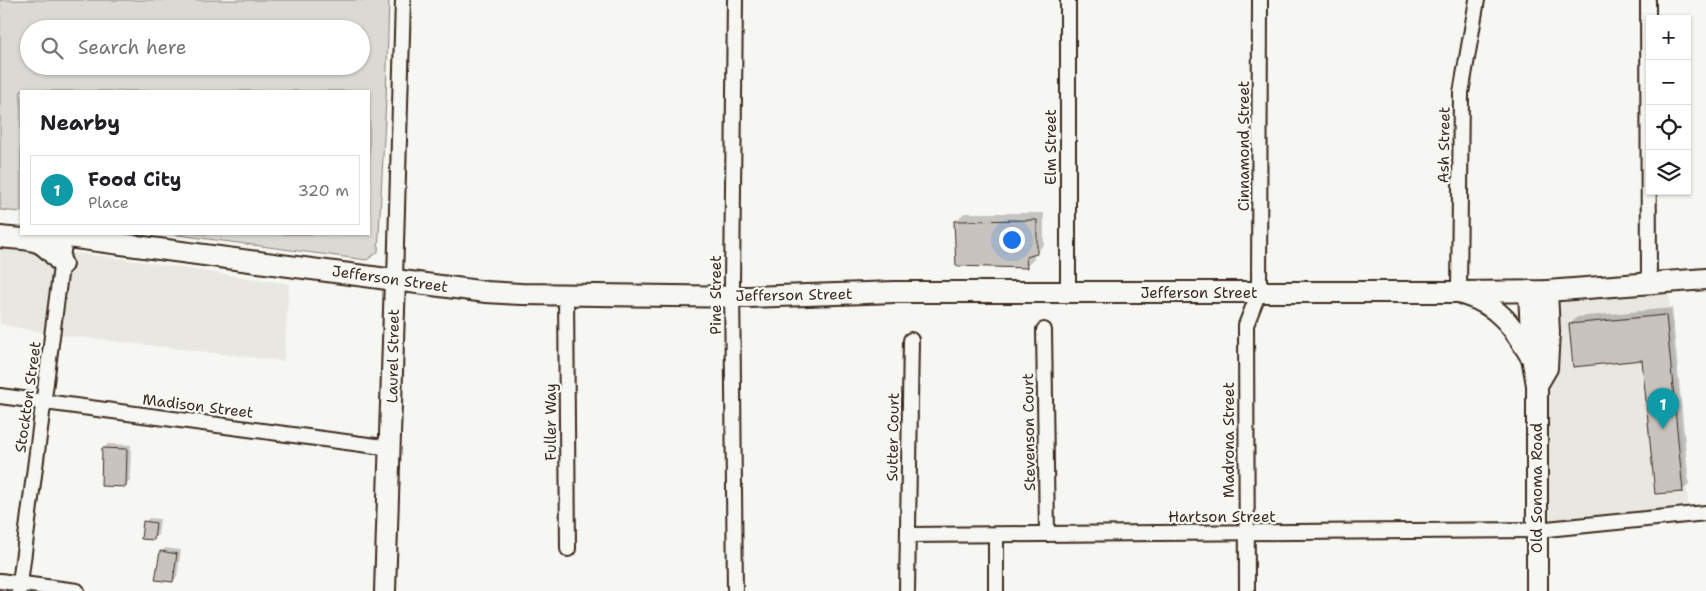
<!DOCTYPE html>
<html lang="en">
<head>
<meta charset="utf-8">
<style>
	body { margin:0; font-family:"Shantell Sans",sans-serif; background:#f6f6f6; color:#202124 }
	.controls { position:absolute; right:15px; top:15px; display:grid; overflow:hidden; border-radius:0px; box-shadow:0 1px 4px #0004 }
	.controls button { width:45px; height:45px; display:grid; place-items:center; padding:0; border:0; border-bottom:1px solid #e0e0e0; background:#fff; color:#202124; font:25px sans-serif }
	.you { position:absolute; left:1011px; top:239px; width:18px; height:18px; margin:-12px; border:4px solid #fff; border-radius:50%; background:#1a73e8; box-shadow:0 0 0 8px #1a73e833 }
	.badge { display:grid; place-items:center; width:32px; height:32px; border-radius:50%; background:#3b2a1e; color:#fff; font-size:16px; font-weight:700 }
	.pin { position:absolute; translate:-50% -41px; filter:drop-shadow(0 1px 2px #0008) }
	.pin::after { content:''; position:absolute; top:26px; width:18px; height:15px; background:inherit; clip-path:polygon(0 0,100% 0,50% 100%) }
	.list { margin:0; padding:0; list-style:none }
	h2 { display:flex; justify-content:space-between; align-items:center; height:65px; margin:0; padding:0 20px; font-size:21px }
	h2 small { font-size:16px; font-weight:400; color:#757577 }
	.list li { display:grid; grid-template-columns:32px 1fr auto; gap:15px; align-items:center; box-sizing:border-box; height:70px; margin:0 10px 10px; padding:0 10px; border:1px solid #e0e0e0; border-radius:0px }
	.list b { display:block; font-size:19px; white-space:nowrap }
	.list p { margin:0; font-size:16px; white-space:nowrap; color:#757577 }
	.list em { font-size:16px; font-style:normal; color:#757577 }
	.icon { flex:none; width:28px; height:28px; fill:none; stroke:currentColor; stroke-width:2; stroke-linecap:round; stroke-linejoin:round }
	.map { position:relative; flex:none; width:1706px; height:591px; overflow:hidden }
	.search { position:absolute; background:#fff; box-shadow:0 1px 4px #0004; left:20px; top:20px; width:350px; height:55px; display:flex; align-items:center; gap:12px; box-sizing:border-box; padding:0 18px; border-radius:28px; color:#757577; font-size:19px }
	.panel { position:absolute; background:#fff; box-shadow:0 1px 4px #0004; left:20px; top:90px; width:350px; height:145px; border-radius:0px }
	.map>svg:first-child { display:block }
	.built { fill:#e8e7e2 }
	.green { fill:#dad9d3; stroke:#8a8278; fill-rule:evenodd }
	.shadow { fill:#0003 }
	.building { fill:#c8c3be; stroke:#3b2a1e }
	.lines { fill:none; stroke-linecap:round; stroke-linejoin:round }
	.street-casing { stroke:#3b2a1e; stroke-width:18 }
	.secondary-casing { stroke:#3b2a1e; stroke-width:24 }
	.street { stroke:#f6f6f2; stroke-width:14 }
	.secondary { stroke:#f6f6f2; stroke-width:20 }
	.labels { text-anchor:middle; stroke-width:4.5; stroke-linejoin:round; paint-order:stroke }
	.street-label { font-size:15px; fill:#3b2a1e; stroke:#f6f6f2 }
</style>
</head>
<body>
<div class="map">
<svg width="1706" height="591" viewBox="0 0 1706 591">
	<rect width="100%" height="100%" fill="#f6f6f2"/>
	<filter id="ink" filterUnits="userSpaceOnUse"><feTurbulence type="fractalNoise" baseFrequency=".02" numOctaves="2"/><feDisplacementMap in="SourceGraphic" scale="10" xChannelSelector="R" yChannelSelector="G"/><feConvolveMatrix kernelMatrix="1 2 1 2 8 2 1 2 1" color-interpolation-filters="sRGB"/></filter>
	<g filter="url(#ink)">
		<!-- built -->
		<g class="built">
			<path d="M0 245 110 257 289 284 284 361 53 334 0 324Z"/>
			<path d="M1668 281 1689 514 1537 530 1547 291Z"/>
		</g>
		<!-- green -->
		<path class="green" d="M0 0H389L386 99 378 252 367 260 170 234H369V91H21V212L0 210ZM29 29H361V66H29Z"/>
		<!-- shadow -->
		<g class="shadow">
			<path d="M964 213H1044V245L1034 254V259L1026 267 956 221Z"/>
			<path d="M1672 308 1689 484 1682 491 1643 359 1570 324 1577 317Z"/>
			<path d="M108 444 131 445 130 481 126 485 103 449Z"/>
			<path d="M149 518 160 519 158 535 153 539 145 522Z"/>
			<path d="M165 548 181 550 177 577 173 581 161 552Z"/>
		</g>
		<!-- building -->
		<g class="building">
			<path d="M1037 220V254L1026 257 1027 268 956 266 954 221Z"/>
			<path d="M1666 315 1683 492 1655 494 1642 360 1573 367 1569 324Z"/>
			<path d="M102 448 127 449 126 487 101 486Z"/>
			<path d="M143 521 156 523 154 540 141 539Z"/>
			<path d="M160 551 177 554 173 582 155 580Z"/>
		</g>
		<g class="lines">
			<!-- street casing -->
			<g class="street-casing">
				<g id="street">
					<path d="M735 0 732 284 735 591"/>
					<path d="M1648 0 1649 283"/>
					<path d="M395 279 403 0"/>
					<path d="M1459 292 1461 93 1477 0"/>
					<path d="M1068 293V0"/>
					<path d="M566 295 568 549"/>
					<path d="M1044 330 1047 534"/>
					<path d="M0 396 391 448"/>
					<path d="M908 535 1537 530 1706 513"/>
					<path d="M996 535V591"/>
					<path d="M0 581 77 591"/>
					<path d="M19 591 65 236"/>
					<path d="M907 591 911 340"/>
					<path d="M1247 591 1246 325 1259 292 1260 0"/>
				</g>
			</g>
			<!-- secondary casing -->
			<g class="secondary-casing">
				<g id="secondary">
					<path d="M45 234 486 292 521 294 748 297 895 292H1459L1547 291 1706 279"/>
					<path d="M0 237C35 241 38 235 62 264"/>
					<path d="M1529 291 1532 357 1537 385V591"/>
					<path d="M1465 295C1499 305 1513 327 1530 355"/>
					<path d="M1537 385 1547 368 1549 332 1547 291"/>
					<path d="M385 591 395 279"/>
				</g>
			</g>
			<!-- street -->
			<use href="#street" class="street"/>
			<!-- secondary -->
			<use href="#secondary" class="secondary"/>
		</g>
	</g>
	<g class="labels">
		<!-- street labels -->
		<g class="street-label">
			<text transform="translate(1444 145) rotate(-89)" y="5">Ash Street</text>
			<text transform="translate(1244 146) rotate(-90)" y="5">Cinnamond Street</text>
			<text transform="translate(1051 147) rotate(-90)" y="5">Elm Street</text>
			<text transform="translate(390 279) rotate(8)" y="5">Jefferson Street</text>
			<text x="1199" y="298">Jefferson Street</text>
			<text transform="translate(716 295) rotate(-90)" y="5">Pine Street</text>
			<text transform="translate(794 295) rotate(-1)" y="5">Jefferson Street</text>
			<text transform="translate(393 356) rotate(-89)" y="5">Laurel Street</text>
			<text transform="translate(28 397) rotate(-82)" y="5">Stockton Street</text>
			<text transform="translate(198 406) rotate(7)" y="5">Madison Street</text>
			<text transform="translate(551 422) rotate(-90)" y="5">Fuller Way</text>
			<text transform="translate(1029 432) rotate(-91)" y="5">Stevenson Court</text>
			<text transform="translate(893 437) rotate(-89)" y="5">Sutter Court</text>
			<text transform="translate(1229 440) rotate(-90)" y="5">Madrona Street</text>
			<text transform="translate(1537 488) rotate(-90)" y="5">Old Sonoma Road</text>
			<text x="1222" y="522">Hartson Street</text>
		</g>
	</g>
</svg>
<div class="controls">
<button>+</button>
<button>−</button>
<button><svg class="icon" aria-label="locate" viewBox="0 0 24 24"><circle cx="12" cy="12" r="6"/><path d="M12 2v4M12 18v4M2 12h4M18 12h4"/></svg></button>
<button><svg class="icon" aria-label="layers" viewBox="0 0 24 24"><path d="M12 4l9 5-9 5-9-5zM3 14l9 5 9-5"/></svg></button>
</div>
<div class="you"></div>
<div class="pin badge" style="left:1663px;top:429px;background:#0f9aa8">1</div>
<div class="search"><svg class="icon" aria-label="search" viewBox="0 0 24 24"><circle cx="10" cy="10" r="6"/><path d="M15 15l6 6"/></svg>Search here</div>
<section class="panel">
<h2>Nearby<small></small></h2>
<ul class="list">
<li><span class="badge" style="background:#0f9aa8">1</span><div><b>Food City</b><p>Place</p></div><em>320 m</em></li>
</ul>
</section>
</div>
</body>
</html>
